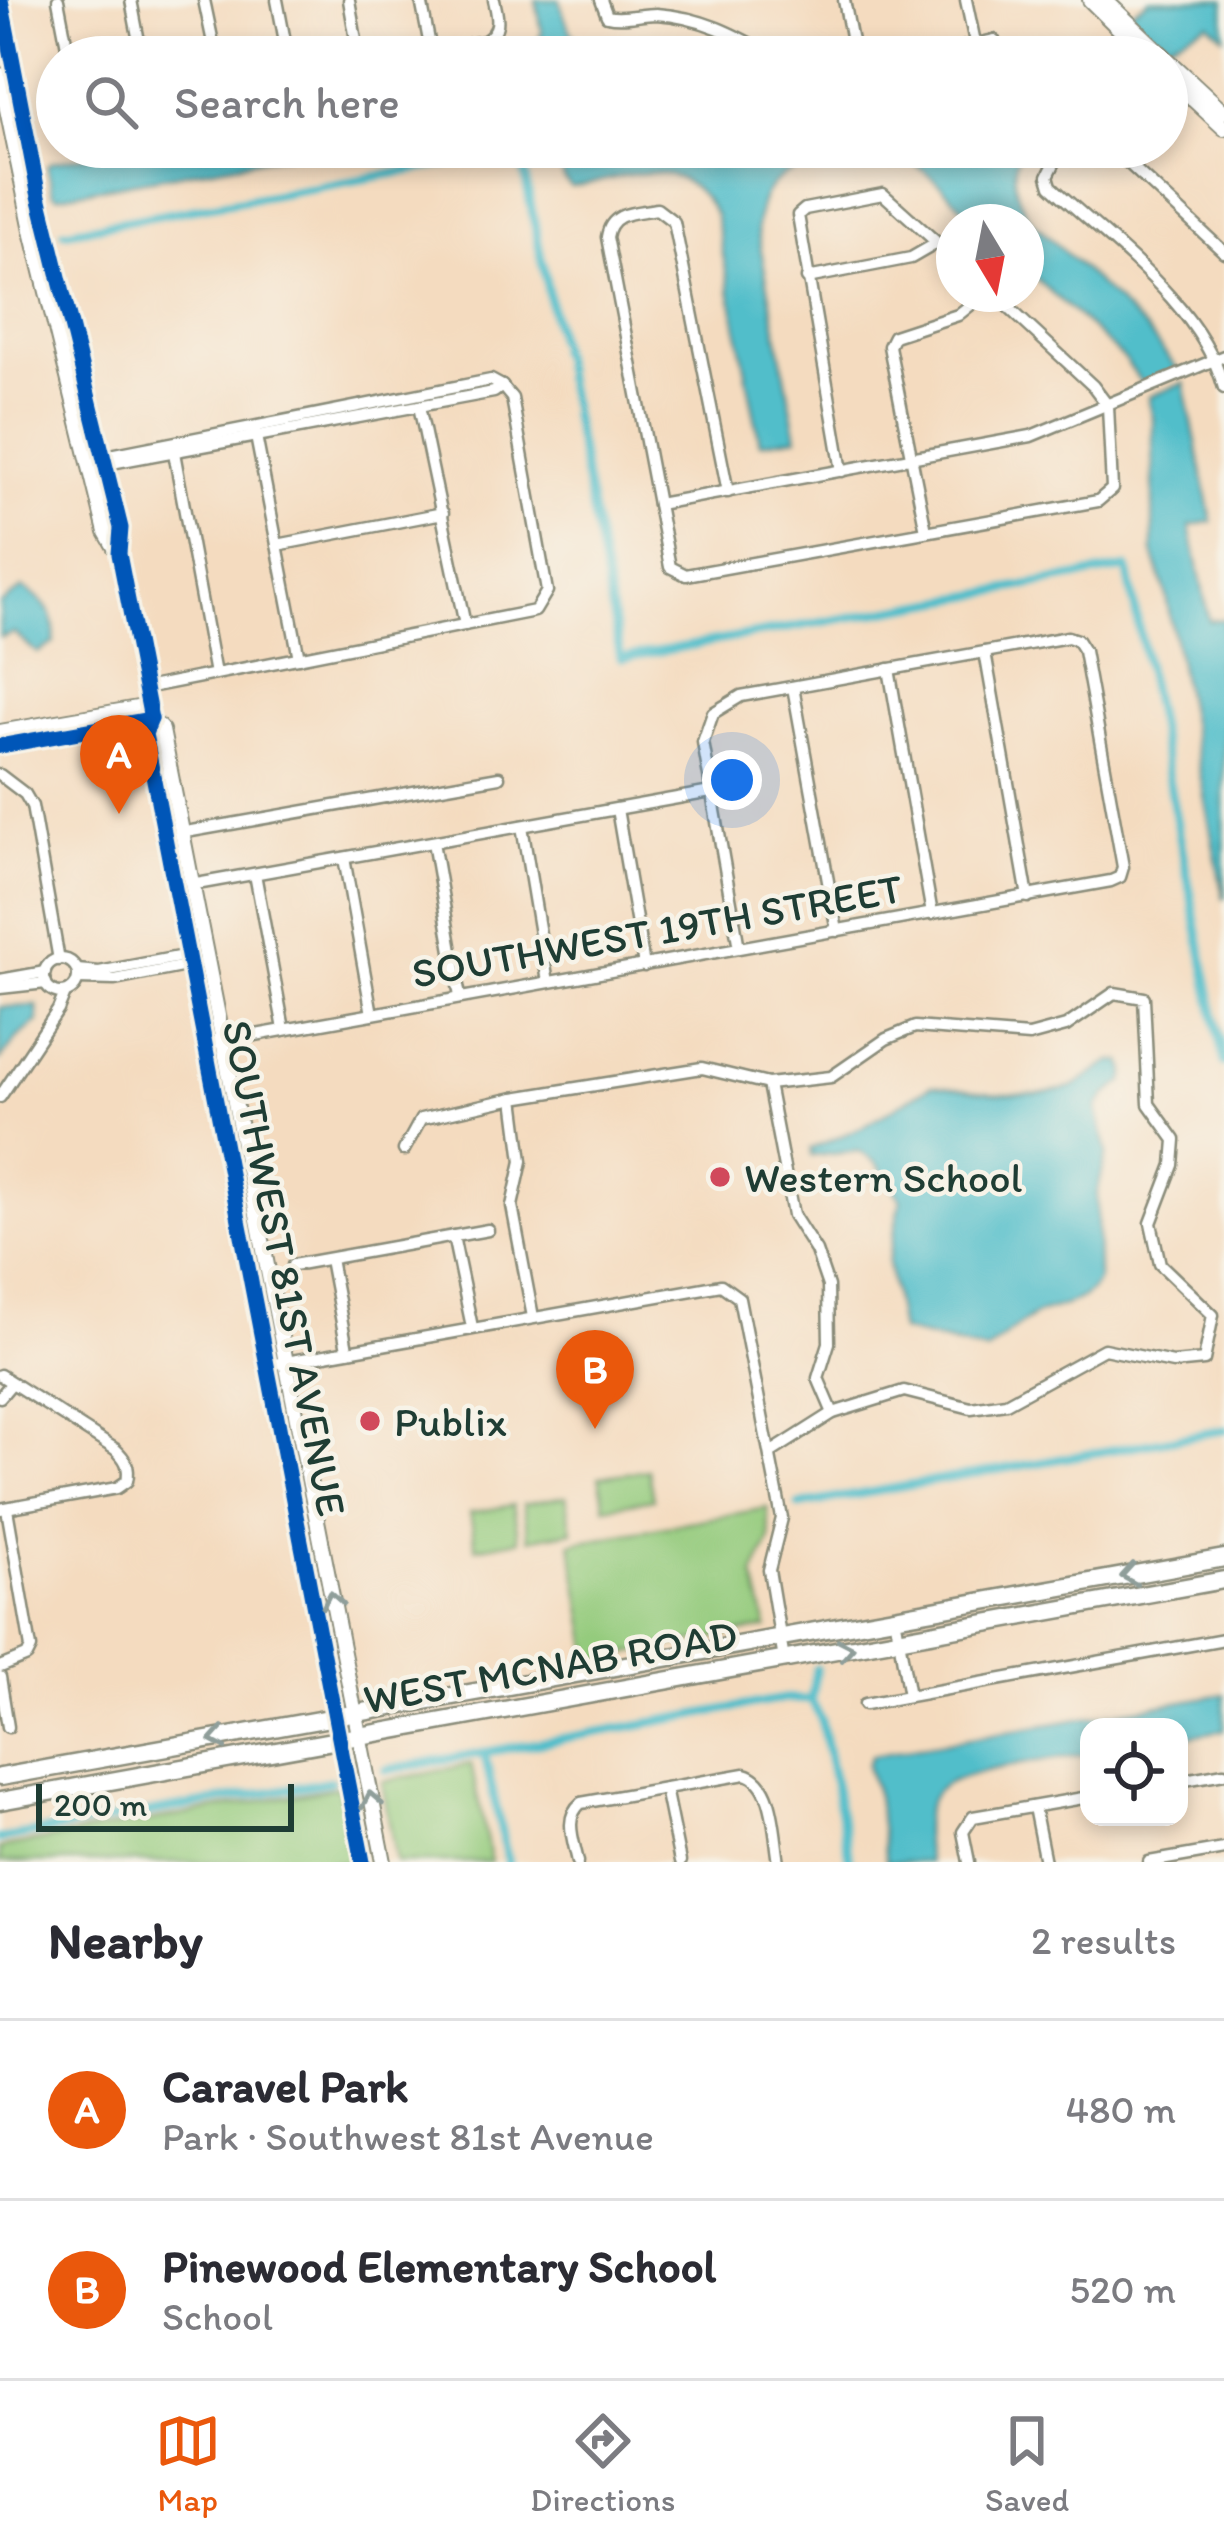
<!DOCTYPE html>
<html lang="en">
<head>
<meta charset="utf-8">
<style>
	body { margin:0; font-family:Itim,sans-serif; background:#f7f7f7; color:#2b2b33 }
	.controls { position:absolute; right:36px; bottom:36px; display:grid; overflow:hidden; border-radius:24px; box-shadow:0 6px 18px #0003 }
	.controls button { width:108px; height:108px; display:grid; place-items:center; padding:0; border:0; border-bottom:3px solid #e1e1e2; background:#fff; color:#2b2b33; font:60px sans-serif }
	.compass { position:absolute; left:936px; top:204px; width:108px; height:108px; border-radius:50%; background:#fff; box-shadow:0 6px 18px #0003; rotate:170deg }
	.scale { position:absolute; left:36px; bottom:30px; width:258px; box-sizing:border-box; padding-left:12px; border:6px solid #1f3d34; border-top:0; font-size:33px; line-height:42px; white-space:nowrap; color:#1f3d34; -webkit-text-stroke:9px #f7f3e8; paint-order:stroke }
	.you { position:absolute; left:732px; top:780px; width:42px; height:42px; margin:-30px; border:9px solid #fff; border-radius:50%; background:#1a73e8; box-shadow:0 0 0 18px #1a73e833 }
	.badge { display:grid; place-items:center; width:78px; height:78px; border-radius:50%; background:#ea580c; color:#fff; font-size:39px; font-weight:700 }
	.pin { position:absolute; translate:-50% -99px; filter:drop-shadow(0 3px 6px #0008) }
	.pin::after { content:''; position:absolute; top:63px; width:42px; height:36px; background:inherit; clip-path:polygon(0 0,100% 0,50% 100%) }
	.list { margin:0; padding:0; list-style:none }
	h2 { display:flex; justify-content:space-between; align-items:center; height:156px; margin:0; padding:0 48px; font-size:51px }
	h2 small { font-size:39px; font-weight:400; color:#7c7c81 }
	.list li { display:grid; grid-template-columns:78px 1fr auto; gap:36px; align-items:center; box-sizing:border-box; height:180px; padding:0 48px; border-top:3px solid #e1e1e2 }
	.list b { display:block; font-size:45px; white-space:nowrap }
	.list p { margin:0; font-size:39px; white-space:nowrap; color:#7c7c81 }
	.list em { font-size:39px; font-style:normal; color:#7c7c81 }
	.icon { flex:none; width:66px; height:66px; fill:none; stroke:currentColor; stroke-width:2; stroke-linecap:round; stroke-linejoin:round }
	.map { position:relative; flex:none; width:1224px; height:1862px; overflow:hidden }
	.search { position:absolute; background:#fff; box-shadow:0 6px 18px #0003; left:36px; right:36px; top:36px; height:132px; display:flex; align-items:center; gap:30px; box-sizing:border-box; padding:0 42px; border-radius:66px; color:#7c7c81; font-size:45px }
	.sheet { height:516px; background:#fff }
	nav { display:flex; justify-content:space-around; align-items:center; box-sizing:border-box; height:168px; border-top:3px solid #e1e1e2; background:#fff; font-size:33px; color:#7c7c81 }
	nav a { display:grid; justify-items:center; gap:6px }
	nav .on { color:#ea580c }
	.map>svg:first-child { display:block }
	.green { fill:#94cb7d; stroke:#5a8458; stroke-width:3 }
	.water { fill:#51beca; stroke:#387e7f; stroke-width:3 }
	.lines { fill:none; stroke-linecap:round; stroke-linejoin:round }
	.canal { stroke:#51beca; stroke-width:9 }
	.minor-casing { stroke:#8a8c7a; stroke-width:15 }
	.tertiary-casing { stroke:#8a8c7a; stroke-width:18 }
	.primary-casing { stroke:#8a8c7a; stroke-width:21 }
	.minor { stroke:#fff; stroke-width:10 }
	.tertiary { stroke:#fff; stroke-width:14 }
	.primary { stroke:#fff; stroke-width:16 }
	.cycleway-casing { stroke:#f7f3e8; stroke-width:22 }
	.cycleway { stroke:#0057b8; stroke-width:15 }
	.oneway { stroke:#8f9e9a }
	.poi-dot { fill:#d1495b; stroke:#f7f3e8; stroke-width:4.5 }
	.labels { text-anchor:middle; stroke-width:9; stroke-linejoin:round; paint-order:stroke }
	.street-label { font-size:42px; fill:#1f3d34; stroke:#f7f3e8 }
	.poi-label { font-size:42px; fill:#1f3d34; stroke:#f7f3e8; text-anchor:start }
</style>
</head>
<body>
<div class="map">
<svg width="1224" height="1862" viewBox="0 0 1224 1862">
	<rect width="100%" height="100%" fill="#f7f3e8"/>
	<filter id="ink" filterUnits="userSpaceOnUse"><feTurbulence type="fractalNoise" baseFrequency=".00833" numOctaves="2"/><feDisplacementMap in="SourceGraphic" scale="24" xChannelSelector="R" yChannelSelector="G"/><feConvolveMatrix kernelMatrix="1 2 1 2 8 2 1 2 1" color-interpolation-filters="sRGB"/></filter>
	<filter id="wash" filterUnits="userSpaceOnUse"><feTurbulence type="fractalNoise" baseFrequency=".004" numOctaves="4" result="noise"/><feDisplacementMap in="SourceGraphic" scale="48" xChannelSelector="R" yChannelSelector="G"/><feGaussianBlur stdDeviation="2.7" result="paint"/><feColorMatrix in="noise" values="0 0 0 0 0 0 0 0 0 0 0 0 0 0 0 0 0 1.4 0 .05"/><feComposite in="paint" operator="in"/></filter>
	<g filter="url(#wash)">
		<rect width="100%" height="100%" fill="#f4dbbf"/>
		<!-- green -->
		<g class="green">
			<path d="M648 1470 653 1499 605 1507 599 1477Z"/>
			<path d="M566 1496 572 1531 529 1539 523 1504Z"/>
			<path d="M513 1505 519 1540 476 1548 470 1513Z"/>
			<path d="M767 1508 770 1539 754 1575 767 1628 591 1660 571 1543Z"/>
			<path d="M471 1764 491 1862H396L382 1782Z"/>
			<path d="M338 1787 353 1862H0V1848Z"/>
		</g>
		<!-- water -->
		<g class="water">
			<path d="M536 0H560C576 80 625 46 682 57H531L542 32Z"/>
			<path d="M1149 0H1224V36L1209 23 1162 46 1129 13Z"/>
			<path d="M135 147H328L57 196 53 193 47 166 52 162Z"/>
			<path d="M557 147H1022C1007 173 1016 199 1032 221L1146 330 1178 370 1143 385 1125 360 1026 269V222H977C956 202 933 172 906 160 880 148 791 163 772 185 760 199 759 212 757 229L797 437 760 443 715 214C679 150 630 177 571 187L564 179Z"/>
			<path d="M1184 383 1212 521 1190 526 1209 621 1224 619V659L1217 661 1224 699V900L1165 591 1153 553V418L1148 397Z"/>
			<path d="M23 588C45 600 58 618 54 643L37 653 14 633 0 637V604Z"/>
			<path d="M37 1006 38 1022 19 1036 0 1060V1007Z"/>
			<path d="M1112 1061H1122L1126 1071 1124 1082 1105 1096 1097 1108 1107 1153 1097 1193 1098 1279C1088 1304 1063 1304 1042 1312 1022 1320 1003 1339 986 1352L900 1331 888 1262 901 1200 877 1163 859 1151 812 1156 811 1149 862 1127 932 1085 997 1094H1038L1072 1088Z"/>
			<path d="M1224 1694V1730L1179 1738V1727H1089V1754C1058 1759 960 1769 939 1789 920 1807 923 1839 928 1862H886L877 1796 867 1765 872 1755Z"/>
		</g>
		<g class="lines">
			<!-- canal -->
			<g class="canal">
				<path d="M64 232 520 151 621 658 1127 568 1224 1063"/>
				<path d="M799 1505 1224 1430"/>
				<path d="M811 1700 816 1669"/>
				<path d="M484 1752 508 1862"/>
				<path d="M386 1770 783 1699 811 1700 821 1719 850 1862"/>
				<path d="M0 1839 331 1781"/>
			</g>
		</g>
	</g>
	<g filter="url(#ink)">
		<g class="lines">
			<!-- minor casing -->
			<g class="minor-casing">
				<g id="minor">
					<path d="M58 0 69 57"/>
					<path d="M131 0 142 57"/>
					<path d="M204 0 216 57"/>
					<path d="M277 0 288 57"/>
					<path d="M349 0 359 57"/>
					<path d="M421 0 431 51"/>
					<path d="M601 0 607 16C623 20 639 14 656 14 703 17 735 35 775 57"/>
					<path d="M844 0 855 57"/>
					<path d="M966 0 976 47"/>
					<path d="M401 57 485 41C502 29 498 18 494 0"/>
					<path d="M921 57 994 40"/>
					<path d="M1090 147 1056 160 1048 176 1051 186C1113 244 1201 305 1224 388"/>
					<path d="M1111 147 1224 252"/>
					<path d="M807 278 911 258 937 243"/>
					<path d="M419 406 465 625"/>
					<path d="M255 431 299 658"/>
					<path d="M173 447 215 674"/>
					<path d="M100 457 491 380 502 386"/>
					<path d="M90 467 494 392 502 386"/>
					<path d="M842 471 798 215 805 209 883 194 954 258"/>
					<path d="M728 492 674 222 657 209C635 213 611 211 607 237L670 567 686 575 1098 501 1112 489 1108 406 1093 386 994 294"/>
					<path d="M658 504 1031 436 1224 356"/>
					<path d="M926 531 889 346 894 336 958 315 984 294"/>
					<path d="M277 545 443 513"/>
					<path d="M985 652 1028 897"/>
					<path d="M889 669 932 914"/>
					<path d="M793 687 837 931"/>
					<path d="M145 688 535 611 547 591 512 398 502 386"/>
					<path d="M0 775 25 794 32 806 59 960"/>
					<path d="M617 809 644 966"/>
					<path d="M522 826 548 982"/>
					<path d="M180 833 499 777"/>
					<path d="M433 842 460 997"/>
					<path d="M344 858 372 1014"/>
					<path d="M255 874 284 1029"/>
					<path d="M191 885 711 792"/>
					<circle cx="61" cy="976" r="17"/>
					<path d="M77 970 99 972 189 955"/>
					<path d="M78 979 115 980 191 965"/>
					<path d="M0 980 45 972"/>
					<path d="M0 988 46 983"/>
					<path d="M206 1044 1111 881 1120 877 1123 867 1084 651 1077 640 1068 637 741 696 713 713 703 742 739 948"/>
					<path d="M768 1084 793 1215 816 1251 828 1286 829 1343 818 1378 833 1413"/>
					<path d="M0 1097 58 1010 65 993"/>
					<path d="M514 1098 522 1161 512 1206 533 1317"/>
					<path d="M404 1150 421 1119 514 1098 702 1068 768 1084 831 1077 886 1039 915 1027 1029 1036 1066 1026 1114 993 1144 998 1149 1104 1175 1140 1173 1165 1151 1223 1160 1264 1213 1315 1204 1360 1173 1363 1104 1349 1006 1403 971 1408 904 1391 833 1413 770 1453"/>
					<path d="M453 1236 472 1327"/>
					<path d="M330 1259 347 1349"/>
					<path d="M293 1265 488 1230"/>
					<path d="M269 1365 721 1285 739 1298 782 1518 769 1570 784 1660"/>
					<path d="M0 1375 115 1449C126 1459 130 1467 127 1481L117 1488 0 1509"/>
					<path d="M0 1397 12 1383"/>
					<path d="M895 1616 909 1696"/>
					<path d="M0 1667 27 1656 31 1648 7 1509"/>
					<path d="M0 1677 8 1727"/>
					<path d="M865 1704 1224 1639"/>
					<path d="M1179 1781 1224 1773"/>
					<path d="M665 1788 680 1862"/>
					<path d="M1034 1807 1045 1862"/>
					<path d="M578 1862C574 1841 563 1818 581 1803L745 1774C775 1781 774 1836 779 1862"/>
					<path d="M969 1862 963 1832 973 1817 1089 1797"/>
					<path d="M1149 1862 1224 1849"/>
				</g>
			</g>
			<!-- tertiary casing -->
			<g class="tertiary-casing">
				<g id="tertiary">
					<path d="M1 0 38 192 121 528 119 554 151 719 145 734 148 749 363 1862"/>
					<path d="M1090 0 1148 57"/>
					<path d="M1105 0 1165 57"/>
					<path d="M1167 59 1224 112"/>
					<path d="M0 75 33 235 106 532 118 553"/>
					<path d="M1167 75 1224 128"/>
					<path d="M151 719 162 730 384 1862"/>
					<path d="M0 732 149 706"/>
					<path d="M0 746 151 719"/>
				</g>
			</g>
			<!-- primary casing -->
			<g class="primary-casing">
				<g id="primary">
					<path d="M0 1777 1224 1558"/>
					<path d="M0 1801 1224 1580"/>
				</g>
			</g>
			<!-- minor -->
			<use href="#minor" class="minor"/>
			<!-- tertiary -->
			<use href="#tertiary" class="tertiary"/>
			<!-- primary -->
			<use href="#primary" class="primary"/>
			<!-- cycleway casing -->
			<g class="cycleway-casing">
				<g id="cycleway">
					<path d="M1 0 38 192 121 528 119 554 151 719 145 734 148 749 363 1862"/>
					<path d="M0 746 151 719"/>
				</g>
			</g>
			<!-- cycleway -->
			<use href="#cycleway" class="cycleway"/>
		</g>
		<!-- one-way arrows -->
		<defs><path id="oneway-chevron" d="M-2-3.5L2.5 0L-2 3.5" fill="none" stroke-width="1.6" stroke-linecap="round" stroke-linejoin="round" transform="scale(3)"/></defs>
		<g class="oneway">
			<use href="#oneway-chevron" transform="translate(1129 1575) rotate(170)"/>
			<use href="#oneway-chevron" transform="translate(332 1600) rotate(-101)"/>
			<use href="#oneway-chevron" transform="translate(846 1649) rotate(-11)"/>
			<use href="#oneway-chevron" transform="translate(218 1739) rotate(170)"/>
			<use href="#oneway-chevron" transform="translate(371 1800) rotate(-101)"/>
		</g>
	</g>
	<!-- markers -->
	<g class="poi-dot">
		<circle cx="720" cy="1177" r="12"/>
		<circle cx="370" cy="1421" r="12"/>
	</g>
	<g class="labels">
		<!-- street labels -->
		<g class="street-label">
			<text transform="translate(657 930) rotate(-10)" y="15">SOUTHWEST 19TH STREET</text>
			<text transform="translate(285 1268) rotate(79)" y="15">SOUTHWEST 81ST AVENUE</text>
			<text transform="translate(550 1666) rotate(-10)" y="15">WEST MCNAB ROAD</text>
		</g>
		<!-- poi labels -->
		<g class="poi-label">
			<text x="744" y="1192">Western School</text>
			<text x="394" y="1436">Publix</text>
		</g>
	</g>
</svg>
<div class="controls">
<button><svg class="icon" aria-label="locate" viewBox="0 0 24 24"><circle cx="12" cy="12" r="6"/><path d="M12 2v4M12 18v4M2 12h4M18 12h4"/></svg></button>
</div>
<svg class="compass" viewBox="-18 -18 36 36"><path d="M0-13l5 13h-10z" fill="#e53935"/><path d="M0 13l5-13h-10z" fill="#7c7c81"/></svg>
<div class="scale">200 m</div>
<div class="you"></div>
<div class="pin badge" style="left:119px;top:814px">A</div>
<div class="pin badge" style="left:595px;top:1429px">B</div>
<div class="search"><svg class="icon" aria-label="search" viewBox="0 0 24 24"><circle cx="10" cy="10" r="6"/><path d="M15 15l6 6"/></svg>Search here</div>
</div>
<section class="sheet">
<h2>Nearby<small>2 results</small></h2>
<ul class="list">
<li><span class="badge">A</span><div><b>Caravel Park</b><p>Park · Southwest 81st Avenue</p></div><em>480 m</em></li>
<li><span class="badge">B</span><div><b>Pinewood Elementary School</b><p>School</p></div><em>520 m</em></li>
</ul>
</section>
<nav>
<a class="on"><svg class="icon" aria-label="map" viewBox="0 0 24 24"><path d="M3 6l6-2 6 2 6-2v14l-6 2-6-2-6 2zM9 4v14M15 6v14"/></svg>Map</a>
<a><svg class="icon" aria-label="directions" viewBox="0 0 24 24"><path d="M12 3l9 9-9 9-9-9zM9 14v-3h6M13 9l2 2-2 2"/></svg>Directions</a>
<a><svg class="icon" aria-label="saved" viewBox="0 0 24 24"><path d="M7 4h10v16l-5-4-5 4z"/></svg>Saved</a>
</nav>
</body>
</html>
